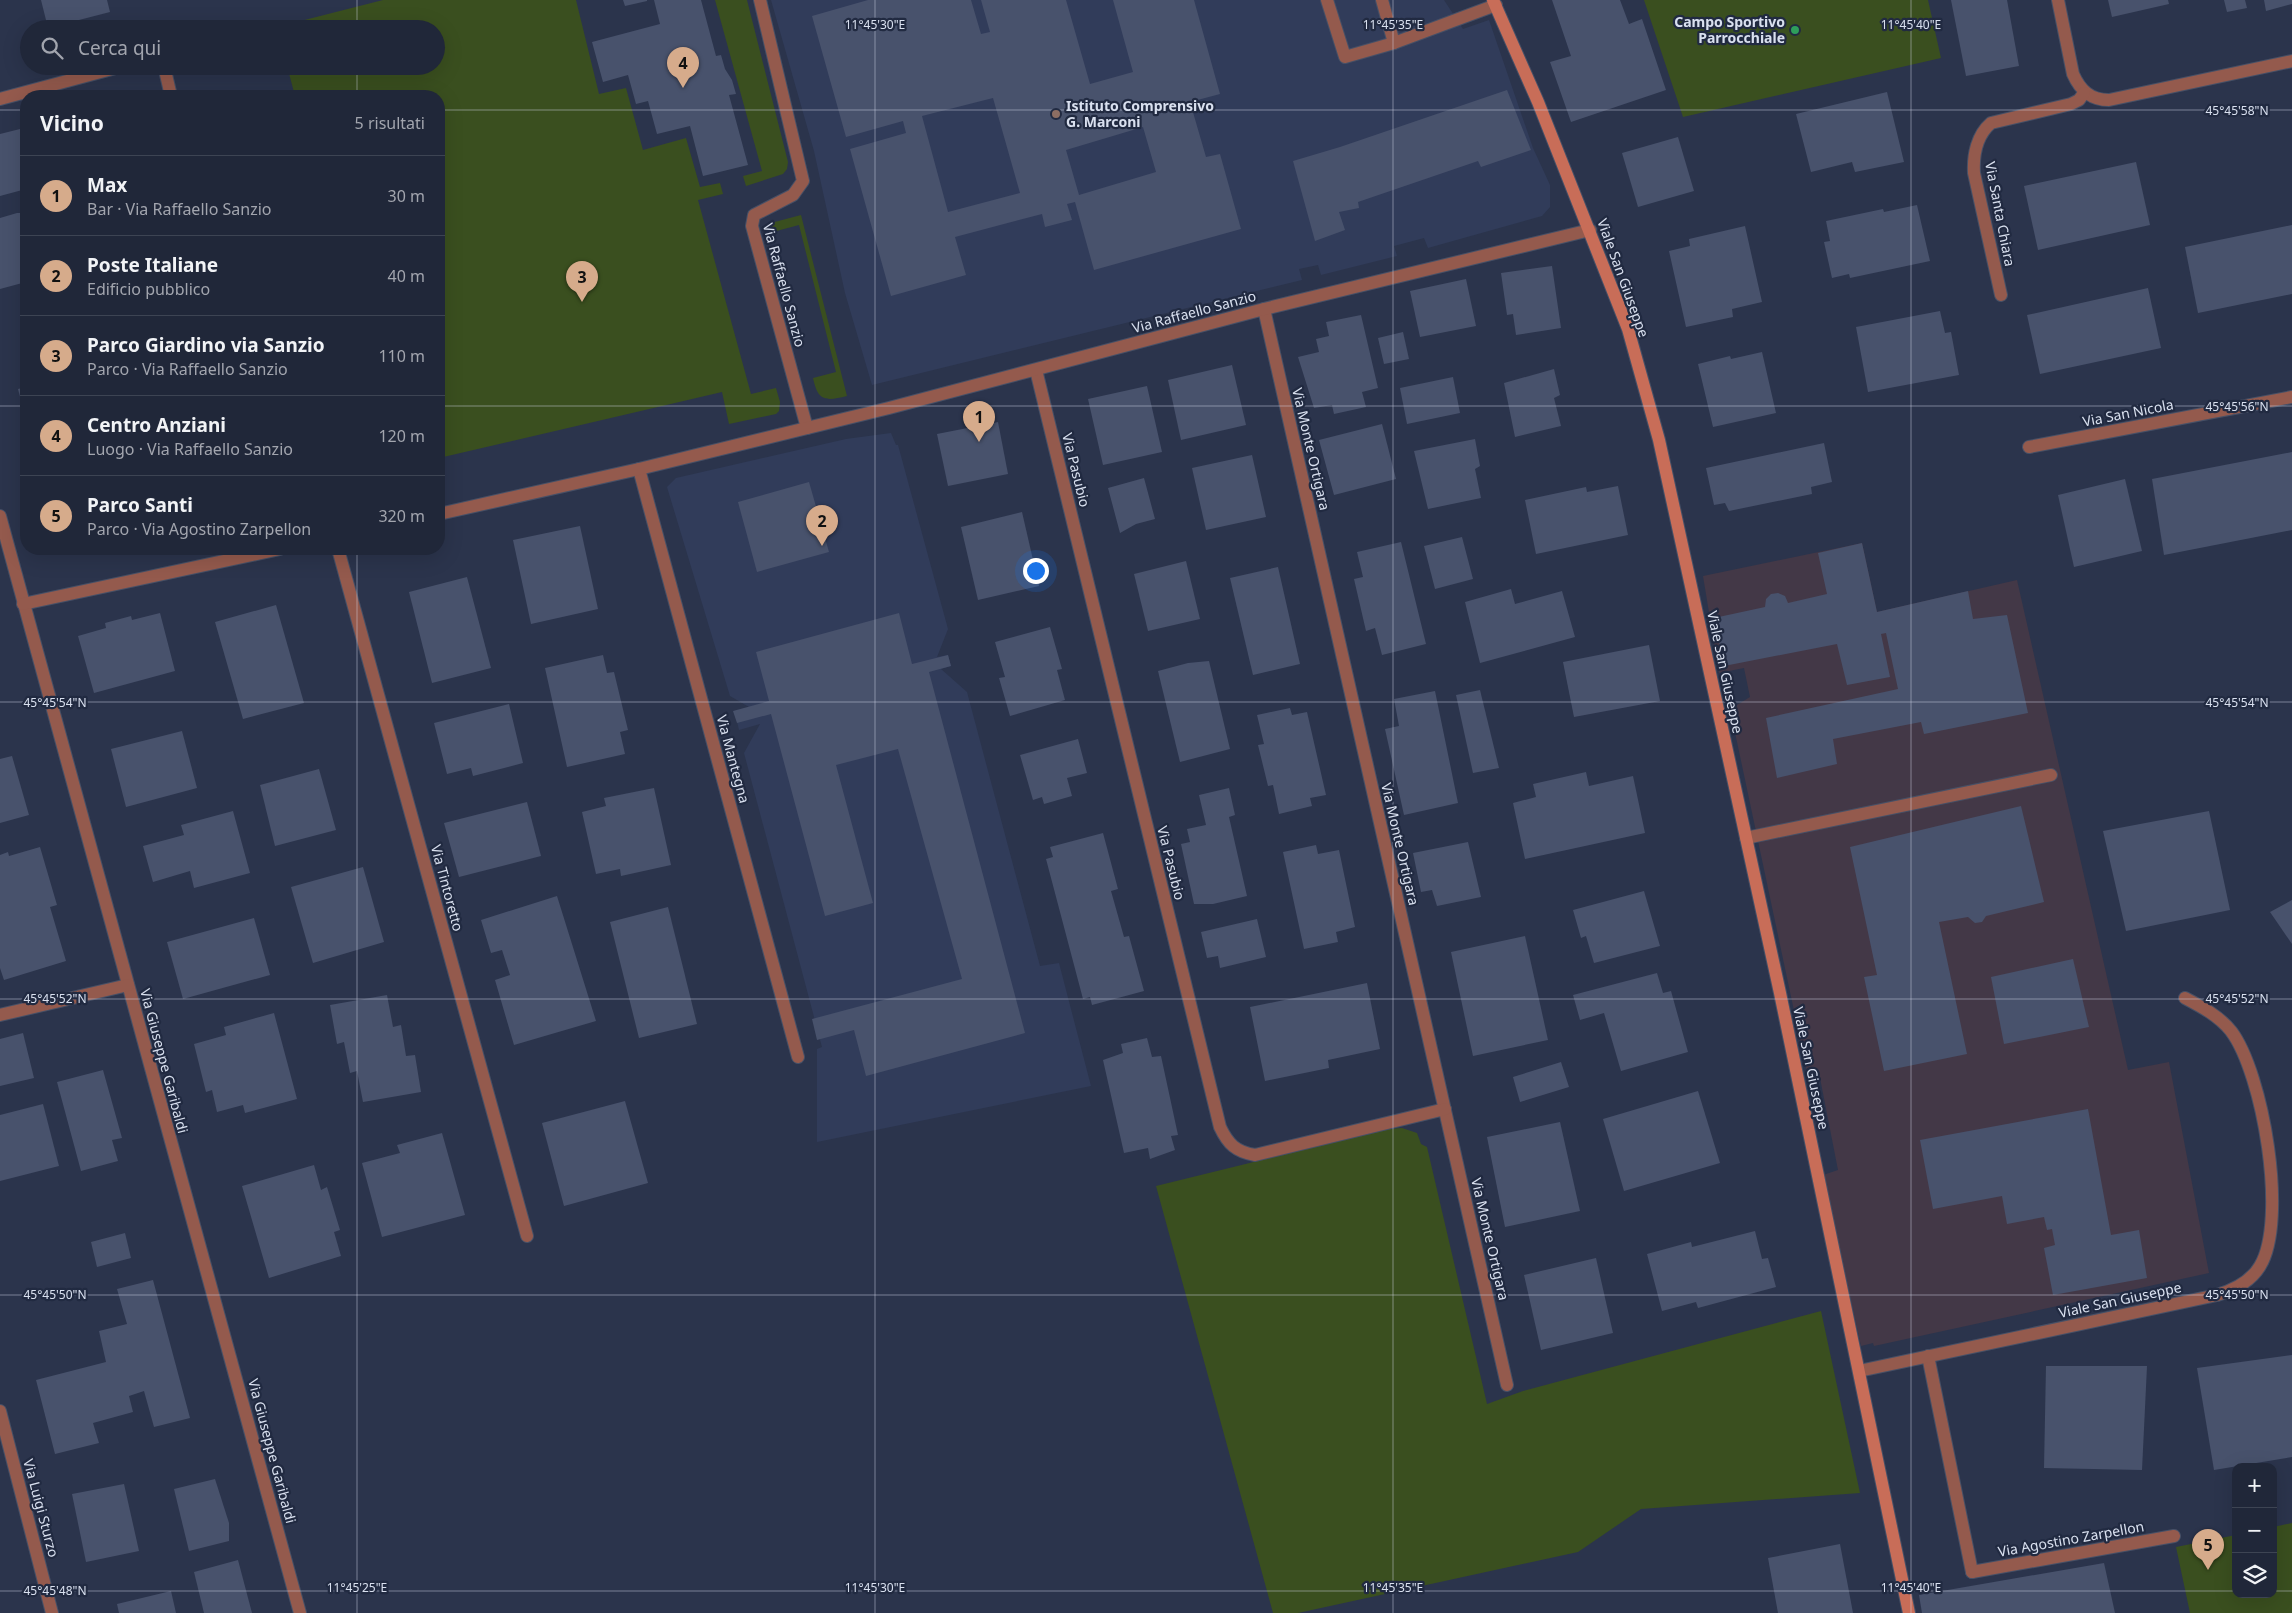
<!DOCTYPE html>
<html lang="it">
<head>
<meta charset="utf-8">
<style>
	body { margin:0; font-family:"Noto Sans",sans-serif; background:#282f41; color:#f1f3f6 }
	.controls { position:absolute; right:15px; bottom:15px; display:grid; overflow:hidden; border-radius:10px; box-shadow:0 5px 20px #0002 }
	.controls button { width:45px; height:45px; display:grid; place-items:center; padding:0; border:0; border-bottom:1px solid #3d4453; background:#202739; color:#f1f3f6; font:25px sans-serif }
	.you { position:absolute; left:1035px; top:570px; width:18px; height:18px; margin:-12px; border:4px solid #fff; border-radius:50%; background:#1a73e8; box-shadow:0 0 0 8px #1a73e833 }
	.badge { display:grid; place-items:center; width:32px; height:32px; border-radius:50%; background:#d6ab8b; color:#111; font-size:16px; font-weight:700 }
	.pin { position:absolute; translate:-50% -41px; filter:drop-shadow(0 1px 2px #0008) }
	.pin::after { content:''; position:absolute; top:26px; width:18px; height:15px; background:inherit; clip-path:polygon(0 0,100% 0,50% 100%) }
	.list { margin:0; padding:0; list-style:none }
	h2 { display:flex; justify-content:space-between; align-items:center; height:65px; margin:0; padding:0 20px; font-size:21px }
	h2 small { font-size:16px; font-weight:400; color:#a2a5ae }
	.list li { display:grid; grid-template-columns:32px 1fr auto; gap:15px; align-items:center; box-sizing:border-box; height:80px; padding:0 20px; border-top:1px solid #3d4453 }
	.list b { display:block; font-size:19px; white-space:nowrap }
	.list p { margin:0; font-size:16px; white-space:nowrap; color:#a2a5ae }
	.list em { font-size:16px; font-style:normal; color:#a2a5ae }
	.icon { flex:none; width:28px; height:28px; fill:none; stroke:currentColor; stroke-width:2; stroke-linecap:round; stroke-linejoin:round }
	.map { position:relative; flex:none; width:2292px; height:1613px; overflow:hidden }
	.search { position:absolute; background:#202739; box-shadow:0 5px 20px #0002; left:20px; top:20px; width:425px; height:55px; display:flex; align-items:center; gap:12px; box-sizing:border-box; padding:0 18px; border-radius:28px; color:#a2a5ae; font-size:19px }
	.panel { position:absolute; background:#202739; box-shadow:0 5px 20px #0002; left:20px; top:90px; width:425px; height:465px; border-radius:20px }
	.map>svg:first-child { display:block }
	.industrial { fill:#433847 }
	.built { fill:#313c5a }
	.green { fill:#3a4f1f }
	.building { fill:#48526c; fill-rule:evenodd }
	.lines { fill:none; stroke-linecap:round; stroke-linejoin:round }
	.lane-casing { stroke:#475066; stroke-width:14 }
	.street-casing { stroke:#475066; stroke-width:14 }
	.secondary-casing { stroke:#475066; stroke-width:14 }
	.lane { stroke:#945a4d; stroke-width:12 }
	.street { stroke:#945a4d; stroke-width:12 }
	.secondary { stroke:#c86d58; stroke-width:12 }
	.ticks { fill:none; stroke:#d9e0ef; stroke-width:1; stroke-opacity:0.45 }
	.leisure-dot { fill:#2e9e5b; stroke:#212a41; stroke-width:2 }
	.education-dot { fill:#8d6e63; stroke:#212a41; stroke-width:2 }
	.labels { text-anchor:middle; stroke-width:4.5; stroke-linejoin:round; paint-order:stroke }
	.poi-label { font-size:14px; font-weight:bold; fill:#d9e0ef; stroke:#212a41; text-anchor:end }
	.street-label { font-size:14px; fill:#d9e0ef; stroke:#212a41 }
	.ticks-label { font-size:12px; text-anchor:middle; fill:#d9e0ef; stroke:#212a41; stroke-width:4.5; stroke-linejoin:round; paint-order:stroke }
</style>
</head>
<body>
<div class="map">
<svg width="2292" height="1613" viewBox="0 0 2292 1613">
	<rect width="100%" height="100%" fill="#2b344c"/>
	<!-- industrial -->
	<path class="industrial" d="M1862 543 1877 612 2017 580 2128 1070 2169 1062 2209 1273 1874 1346 1873 1343 1861 1346 1823 1175 1838 1170 1820 1078 1807 1072 1733 723V715L1737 705 1750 697 1744 668 1719 673 1703 576Z"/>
	<!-- built -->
	<g class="built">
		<path d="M771 0H1444L1463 29 1489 20 1533 148 1550 185V207L1542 216 1428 248 1424 238 1394 246 1397 256 1321 275 1318 265 1299 269 1302 280 872 385 845 293 814 151Z"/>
		<path d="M891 433 896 445H898L948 629 937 657 948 655 951 666 941 669 967 692 1040 966 1059 963 1091 1086 817 1142V1049L822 1047 744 753 760 724 739 730 736 717 756 711 730 696 667 487 676 478 846 439Z"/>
	</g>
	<!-- green -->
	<g class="green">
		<path d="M383 0H576L599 94 626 88 643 150 686 138 700 187 720 183 723 194 698 200 751 394 776 388 780 402 779 411 776 414 729 424 722 392 439 458V96H295L287 66H436V29L277 27Z"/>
		<path d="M715 0H747L788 162 787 169 783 174 746 186 743 176 762 171Z"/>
		<path d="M1644 0H1928L1941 58 1683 117Z"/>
		<path d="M801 215 847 396C826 401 818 402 813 378L836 372 799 225 769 233 767 224Z"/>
		<path d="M1402 1128 1417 1133 1421 1144 1427 1147 1487 1404 1523 1391 1821 1311 1860 1493 1641 1509 1578 1552 1298 1613H1273L1156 1186 1389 1129Z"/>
		<path d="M2292 1523V1613H2190L2176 1547 2236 1535V1594H2273V1527Z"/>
	</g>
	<!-- building -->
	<g class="building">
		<path d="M41 0H107L110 12 48 28Z"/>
		<path d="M623 0H647V1L625 6Z"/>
		<path d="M654 0H701L716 56 721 55 725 69 732 80 736 94 729 95 748 165 703 176 690 126 657 134 648 101 636 104 628 75 603 82 592 42 660 24Z"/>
		<path d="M868 0H971L981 34 990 32 981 0H1066L1090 84 1133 72 1113 0H1194L1220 94 1190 102 1206 157 1220 154 1241 229 1094 270 1075 202 1067 204 1072 220 1045 227 1042 214 955 237 966 275 891 296 850 149 906 133 903 121 846 137 812 16ZM993 98 1020 193 948 212 922 116ZM1143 127 1156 172 1079 195 1066 150Z"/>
		<path d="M1552 0H1620L1629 24 1642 19 1666 90 1571 122 1550 62 1571 56Z"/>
		<path d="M1951 0H2007L2019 66 1966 76Z"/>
		<path d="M2108 0H2168L2169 4 2112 17Z"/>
		<path d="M2224 0H2245L2247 8 2227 12Z"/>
		<path d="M2264 0H2292V4L2266 11Z"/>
		<path d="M1507 90 1531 150 1481 167 1478 161 1358 202 1359 208 1339 212 1345 230 1315 241 1293 161 1340 147Z"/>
		<path d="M1887 92 1904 162 1855 172 1852 162 1811 172 1796 114Z"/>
		<path d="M20 129 26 154V189L0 196V134Z"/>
		<path d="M1678 137 1694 191 1638 207 1622 153Z"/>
		<path d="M2136 162 2150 225 2038 250 2024 186Z"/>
		<path d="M1917 205 1930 261 1850 278 1849 274 1832 278 1824 242 1830 241 1826 221 1883 209 1884 212Z"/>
		<path d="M17 213H26V282L0 289V218Z"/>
		<path d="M2292 225V294L2198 313 2185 247Z"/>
		<path d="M1745 226 1762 302 1732 309 1733 317 1686 327 1669 251 1690 246 1689 239Z"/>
		<path d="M1552 266 1561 328 1516 335 1513 314 1507 315 1501 273Z"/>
		<path d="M1466 279 1476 326 1420 337 1410 291Z"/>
		<path d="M2148 288 2161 348 2040 374 2027 315Z"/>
		<path d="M1940 311 1945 333 1951 332 1959 375 1868 392 1856 327Z"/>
		<path d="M1361 315 1378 388 1362 392 1366 407 1334 414 1332 405 1314 408 1298 357 1319 352 1316 339 1329 336 1326 322Z"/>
		<path d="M1403 332 1409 359 1384 364 1378 338Z"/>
		<path d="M1762 352 1776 413 1713 427 1698 364 1730 356 1731 359Z"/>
		<path d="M1232 365 1246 425 1181 440 1168 380Z"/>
		<path d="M1554 369 1560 395 1554 398 1561 426 1515 437 1504 383Z"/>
		<path d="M1453 377 1460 413 1407 424 1400 388Z"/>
		<path d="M1147 386 1162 452 1103 465 1088 399Z"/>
		<path d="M26 387V420L18 389Z"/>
		<path d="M998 422 1008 474 948 486 937 434Z"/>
		<path d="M1382 424 1396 479 1334 495 1319 440Z"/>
		<path d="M1475 439 1480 466 1475 469 1481 498 1428 509 1414 451Z"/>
		<path d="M1824 443 1832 482 1811 487 1812 494 1729 511 1725 503 1714 505 1706 468Z"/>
		<path d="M2292 452V530L2164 555 2152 479Z"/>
		<path d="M1252 455 1266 517 1206 530 1192 468Z"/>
		<path d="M1144 478 1155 519 1136 524 1120 533 1108 488Z"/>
		<path d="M2125 479 2142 551 2074 567 2058 495Z"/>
		<path d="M809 482 829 552 757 572 738 502Z"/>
		<path d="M1618 486 1628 535 1536 554 1525 500 1586 487 1587 492Z"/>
		<path d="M1022 512 1039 586 978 600 961 527Z"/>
		<path d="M580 526 598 609 531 624 513 540Z"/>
		<path d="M1462 537 1473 579 1435 589 1424 546Z"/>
		<path d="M1401 542 1426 644 1382 655 1375 628 1366 631 1354 579 1363 577 1357 552Z"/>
		<path d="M1862 543 1877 612 1968 591 1973 619 2007 615 2028 713 1924 734 1921 722 1833 739 1837 764 1777 778 1766 718 1898 689 1886 633 1881 634 1890 677 1847 685 1837 644 1724 666 1714 618 1765 607 1766 599 1771 594 1778 593 1785 596 1788 603 1827 594 1818 553Z"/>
		<path d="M1186 561 1200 619 1148 631 1134 574Z"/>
		<path d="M1278 567 1300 664 1253 675 1230 578Z"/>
		<path d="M467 577 491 668 432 683 409 592Z"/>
		<path d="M1511 589 1515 604 1562 591 1575 637 1480 663 1465 602Z"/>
		<path d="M276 605 304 703 243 719 215 622Z"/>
		<path d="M160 613 175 671 94 693 78 636 106 628 105 623 131 616 132 620Z"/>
		<path d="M899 613 912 664 948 655 951 666 929 672 1025 1033 866 1076 854 1030 817 1040 812 1019 962 979 898 749 836 765 873 903 825 916 771 714 737 723 733 711 769 701 756 652Z"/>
		<path d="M1050 627 1062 669 1057 670 1065 700 1010 716 999 678 1005 677 995 642Z"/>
		<path d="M1649 645 1660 701 1574 717 1563 662Z"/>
		<path d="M603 655 607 673 614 672 628 730 620 732 625 754 567 767 545 668Z"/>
		<path d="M1209 661 1230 749 1180 762 1158 671 1188 663Z"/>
		<path d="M1480 690 1499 768 1473 773 1456 695Z"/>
		<path d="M1435 691 1458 803 1404 815 1385 729 1399 726 1394 699Z"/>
		<path d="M509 704 523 763 473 776 471 768 447 774 434 723Z"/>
		<path d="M1290 708 1292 715 1307 712 1326 795 1310 798 1312 806 1279 814 1273 785 1268 786 1258 745 1264 744 1257 715Z"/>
		<path d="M182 731 197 788 126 807 111 749Z"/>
		<path d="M1078 739 1087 773 1067 778 1072 796 1044 804 1042 797 1033 800 1020 755Z"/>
		<path d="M12 756 29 815 0 823V759Z"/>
		<path d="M319 769 336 830 275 846 260 785Z"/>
		<path d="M1586 772 1589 786 1633 776 1645 833 1525 859 1513 803 1536 797 1533 784Z"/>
		<path d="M654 788 671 865 621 876 620 869 596 874 582 812 606 806 604 798Z"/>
		<path d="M1229 788 1235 815 1229 817 1247 896 1213 904H1194L1181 844 1190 842 1187 829 1206 825 1199 795Z"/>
		<path d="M527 802 541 856 459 877 444 823Z"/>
		<path d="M2021 806 2044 902 1986 916 1982 922 1975 923 1968 917 1939 922 1967 1054 1884 1071 1864 977 1877 975 1850 847Z"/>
		<path d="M233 811 250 873 194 888 190 871 153 882 143 846 184 835 181 825Z"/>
		<path d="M2209 811 2230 910 2126 931 2103 831Z"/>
		<path d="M1103 833 1118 889 1111 891 1124 937 1129 936 1144 991 1092 1005 1090 997 1083 999 1046 859 1053 857 1050 847Z"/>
		<path d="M1468 842 1481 897 1437 906 1432 890 1421 892 1413 853Z"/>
		<path d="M1316 845 1318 854 1339 850 1355 927 1336 932 1338 942 1304 949 1283 852Z"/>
		<path d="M40 847 57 905 50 907 66 961 4 980 0 968V855L8 852 9 856Z"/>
		<path d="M363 867 384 942 313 963 291 887Z"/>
		<path d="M1644 891 1660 946 1594 963 1586 936 1581 938 1573 910Z"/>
		<path d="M557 896 596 1021 514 1045 495 980 510 975 502 950 491 953 481 920Z"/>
		<path d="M2292 900V944L2270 912Z"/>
		<path d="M668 907 697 1024 639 1038 610 922Z"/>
		<path d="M254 918 270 975 183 999 167 942Z"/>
		<path d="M1257 919 1266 957 1220 968 1218 956 1207 958 1201 932Z"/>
		<path d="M1525 936 1548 1040 1473 1056 1451 952Z"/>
		<path d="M2073 959 2089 1027 2004 1044 1991 977Z"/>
		<path d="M1657 973 1663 993 1671 991 1688 1052 1621 1071 1604 1013 1580 1020 1573 995Z"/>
		<path d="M1367 983 1380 1049 1328 1060 1329 1068 1265 1081 1250 1007Z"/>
		<path d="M387 995 393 1027 401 1025 406 1056 415 1055 421 1092 363 1102 357 1071 350 1073 344 1042 337 1044 330 1005Z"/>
		<path d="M274 1013 297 1099 245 1113 243 1105 217 1112 212 1090 206 1092 194 1044 226 1035 224 1027Z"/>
		<path d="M23 1033 34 1078 0 1086V1039Z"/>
		<path d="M1147 1038 1152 1057 1161 1056 1178 1135 1171 1136 1175 1150 1150 1159 1148 1148 1124 1153 1103 1060 1123 1053 1121 1044Z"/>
		<path d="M1561 1062 1569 1087 1520 1102 1513 1077Z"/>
		<path d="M103 1070 122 1138 112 1140 118 1161 81 1171 57 1082Z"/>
		<path d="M1698 1091 1720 1163 1624 1191 1603 1119Z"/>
		<path d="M625 1101 648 1183 564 1206 542 1123Z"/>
		<path d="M43 1104 59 1166 0 1181V1115Z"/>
		<path d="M2088 1109 2111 1235 2139 1230 2147 1278 2053 1295 2044 1248 2055 1245 2052 1229 2047 1230 2044 1217 2007 1224 2002 1196 1933 1209 1920 1140Z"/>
		<path d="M1560 1122 1580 1211 1505 1227 1487 1137Z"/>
		<path d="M442 1133 465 1215 382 1237 362 1163 400 1153 397 1145Z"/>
		<path d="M314 1165 321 1190 327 1187 340 1230 334 1232 341 1256 269 1278 242 1186Z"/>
		<path d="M1755 1231 1762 1259 1768 1258 1776 1287 1698 1308 1696 1302 1662 1311 1647 1254 1691 1242 1692 1247Z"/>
		<path d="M125 1233 131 1258 97 1267 91 1242Z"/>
		<path d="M1596 1258 1613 1333 1541 1350 1524 1275Z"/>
		<path d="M153 1280 190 1418 154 1427 144 1391 129 1396 133 1412 93 1423 99 1443 55 1454 36 1380 106 1362 99 1331 127 1324 117 1289Z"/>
		<path d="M2292 1355V1457L2214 1470 2197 1368Z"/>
		<path d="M2046 1366H2147L2142 1470 2044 1468Z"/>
		<path d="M215 1479 229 1523V1541L189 1551 174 1489Z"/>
		<path d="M124 1484 139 1551 86 1562 72 1494Z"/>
		<path d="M1840 1544 1853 1613H1778L1768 1558Z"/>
		<path d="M238 1560 252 1613H204L194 1572Z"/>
		<path d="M2104 1563 2115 1613H1922L1919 1595Z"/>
		<path d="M171 1591 176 1613H119L117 1604Z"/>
	</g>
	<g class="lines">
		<!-- lane casing -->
		<g class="lane-casing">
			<g id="lane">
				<path d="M1327 0 1345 57 1394 43"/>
				<path d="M1382 0 1394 43 1496 5"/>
				<path d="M1746 838 2051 775"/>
				<path d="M1928 1356 1972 1572"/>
			</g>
		</g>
		<!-- street casing -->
		<g class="street-casing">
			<g id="street">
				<path d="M760 0 803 181 793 195 754 215 752 226 807 428"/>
				<path d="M2058 0 2073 74C2080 90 2090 100 2109 100L2292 61"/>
				<path d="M164 66 171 96"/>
				<path d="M0 99 123 66"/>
				<path d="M2001 295 1974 173C1973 155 1977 135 1991 123L2071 104 2079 100 2084 93"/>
				<path d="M1264 309 1507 1385"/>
				<path d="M1036 370 1220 1127C1228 1144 1236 1152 1255 1155L1445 1109"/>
				<path d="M2029 447 2292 397"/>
				<path d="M639 469 798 1057"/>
				<path d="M439 514 639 469 889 408 1264 309 1590 230"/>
				<path d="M0 516 300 1613"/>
				<path d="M338 549 527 1236"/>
				<path d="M23 604 280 549"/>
				<path d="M0 1015 128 985"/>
				<path d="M1859 1371 2217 1295C2234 1290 2251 1281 2260 1266 2288 1220 2263 1073 2231 1031 2219 1016 2202 1007 2185 998"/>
				<path d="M0 1411 52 1613"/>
				<path d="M1972 1572 2174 1536"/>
			</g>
		</g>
		<!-- secondary casing -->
		<g class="secondary-casing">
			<path id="secondary" d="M1493 0 1538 102 1628 329 1659 440 1780 993 1909 1613"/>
		</g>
		<!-- lane -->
		<use href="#lane" class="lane"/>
		<!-- street -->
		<use href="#street" class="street"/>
		<!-- secondary -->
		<use href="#secondary" class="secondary"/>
	</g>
	<!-- ticks -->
	<path class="ticks" d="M357 0V29M875 0V1613M1393 0V1613M1911 0V1613M357 66V96M0 110H26M439 110H2292M0 406H26M439 406H2292M357 549V1613M0 702H2292M0 999H2292M0 1295H2292M0 1591H2236M2273 1591H2292"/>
	<!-- markers -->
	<circle class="leisure-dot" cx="1795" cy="30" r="5"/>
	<circle class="education-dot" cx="1056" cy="114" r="5"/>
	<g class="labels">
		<!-- poi labels -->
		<g class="poi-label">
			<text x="1785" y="27">Campo Sportivo<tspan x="1785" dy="16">Parrocchiale</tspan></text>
			<text x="1066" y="111" text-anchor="start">Istituto Comprensivo<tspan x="1066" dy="16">G. Marconi</tspan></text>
		</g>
		<!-- street labels -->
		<g class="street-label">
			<text transform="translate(2000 214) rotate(79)" y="5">Via Santa Chiara</text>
			<text transform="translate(1623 278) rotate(70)" y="5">Viale San Giuseppe</text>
			<text transform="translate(784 285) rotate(75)" y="5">Via Raffaello Sanzio</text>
			<text transform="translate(1194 312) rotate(-15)" y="5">Via Raffaello Sanzio</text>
			<text transform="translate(2128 413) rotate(-11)" y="5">Via San Nicola</text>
			<text transform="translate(1311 449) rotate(77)" y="5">Via Monte Ortigara</text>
			<text transform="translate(1076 470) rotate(76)" y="5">Via Pasubio</text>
			<text transform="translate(1725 672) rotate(78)" y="5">Viale San Giuseppe</text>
			<text transform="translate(733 759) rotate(75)" y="5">Via Mantegna</text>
			<text transform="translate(1400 844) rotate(77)" y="5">Via Monte Ortigara</text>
			<text transform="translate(1171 863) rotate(76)" y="5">Via Pasubio</text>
			<text transform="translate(447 888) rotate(75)" y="5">Via Tintoretto</text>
			<text transform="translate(164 1061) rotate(75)" y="5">Via Giuseppe Garibaldi</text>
			<text transform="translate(1811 1068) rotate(78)" y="5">Viale San Giuseppe</text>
			<text transform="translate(1490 1239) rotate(77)" y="5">Via Monte Ortigara</text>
			<text transform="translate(2120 1300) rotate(-12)" y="5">Viale San Giuseppe</text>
			<text transform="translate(272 1451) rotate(75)" y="5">Via Giuseppe Garibaldi</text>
			<text transform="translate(41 1508) rotate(75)" y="5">Via Luigi Sturzo</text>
			<text transform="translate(2071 1539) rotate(-10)" y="5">Via Agostino Zarpellon</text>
		</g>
	</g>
	<g class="ticks-label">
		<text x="875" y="29">11°45'30"E</text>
		<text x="1393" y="29">11°45'35"E</text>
		<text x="1911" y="29">11°45'40"E</text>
		<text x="2237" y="115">45°45'58"N</text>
		<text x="2237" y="411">45°45'56"N</text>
		<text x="55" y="707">45°45'54"N</text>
		<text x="2237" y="707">45°45'54"N</text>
		<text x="55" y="1003">45°45'52"N</text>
		<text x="2237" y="1003">45°45'52"N</text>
		<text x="55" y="1299">45°45'50"N</text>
		<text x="2237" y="1299">45°45'50"N</text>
		<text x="357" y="1592">11°45'25"E</text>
		<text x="875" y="1592">11°45'30"E</text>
		<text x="1393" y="1592">11°45'35"E</text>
		<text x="1911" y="1592">11°45'40"E</text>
		<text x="55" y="1595">45°45'48"N</text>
	</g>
</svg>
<div class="controls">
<button>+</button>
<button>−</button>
<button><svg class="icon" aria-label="layers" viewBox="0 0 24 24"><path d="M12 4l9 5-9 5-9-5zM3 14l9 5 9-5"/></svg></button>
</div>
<div class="you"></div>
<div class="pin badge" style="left:979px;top:442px">1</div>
<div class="pin badge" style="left:822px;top:546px">2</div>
<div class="pin badge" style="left:582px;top:302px">3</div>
<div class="pin badge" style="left:683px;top:88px">4</div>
<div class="pin badge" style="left:2208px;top:1570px">5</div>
<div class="search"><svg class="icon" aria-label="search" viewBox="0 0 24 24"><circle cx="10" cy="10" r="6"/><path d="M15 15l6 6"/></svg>Cerca qui</div>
<section class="panel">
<h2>Vicino<small>5 risultati</small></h2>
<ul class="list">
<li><span class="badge">1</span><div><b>Max</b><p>Bar · Via Raffaello Sanzio</p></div><em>30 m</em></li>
<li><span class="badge">2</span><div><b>Poste Italiane</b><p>Edificio pubblico</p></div><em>40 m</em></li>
<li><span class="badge">3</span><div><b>Parco Giardino via Sanzio</b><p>Parco · Via Raffaello Sanzio</p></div><em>110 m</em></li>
<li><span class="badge">4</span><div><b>Centro Anziani</b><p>Luogo · Via Raffaello Sanzio</p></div><em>120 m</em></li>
<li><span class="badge">5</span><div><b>Parco Santi</b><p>Parco · Via Agostino Zarpellon</p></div><em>320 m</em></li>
</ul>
</section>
</div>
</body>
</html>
